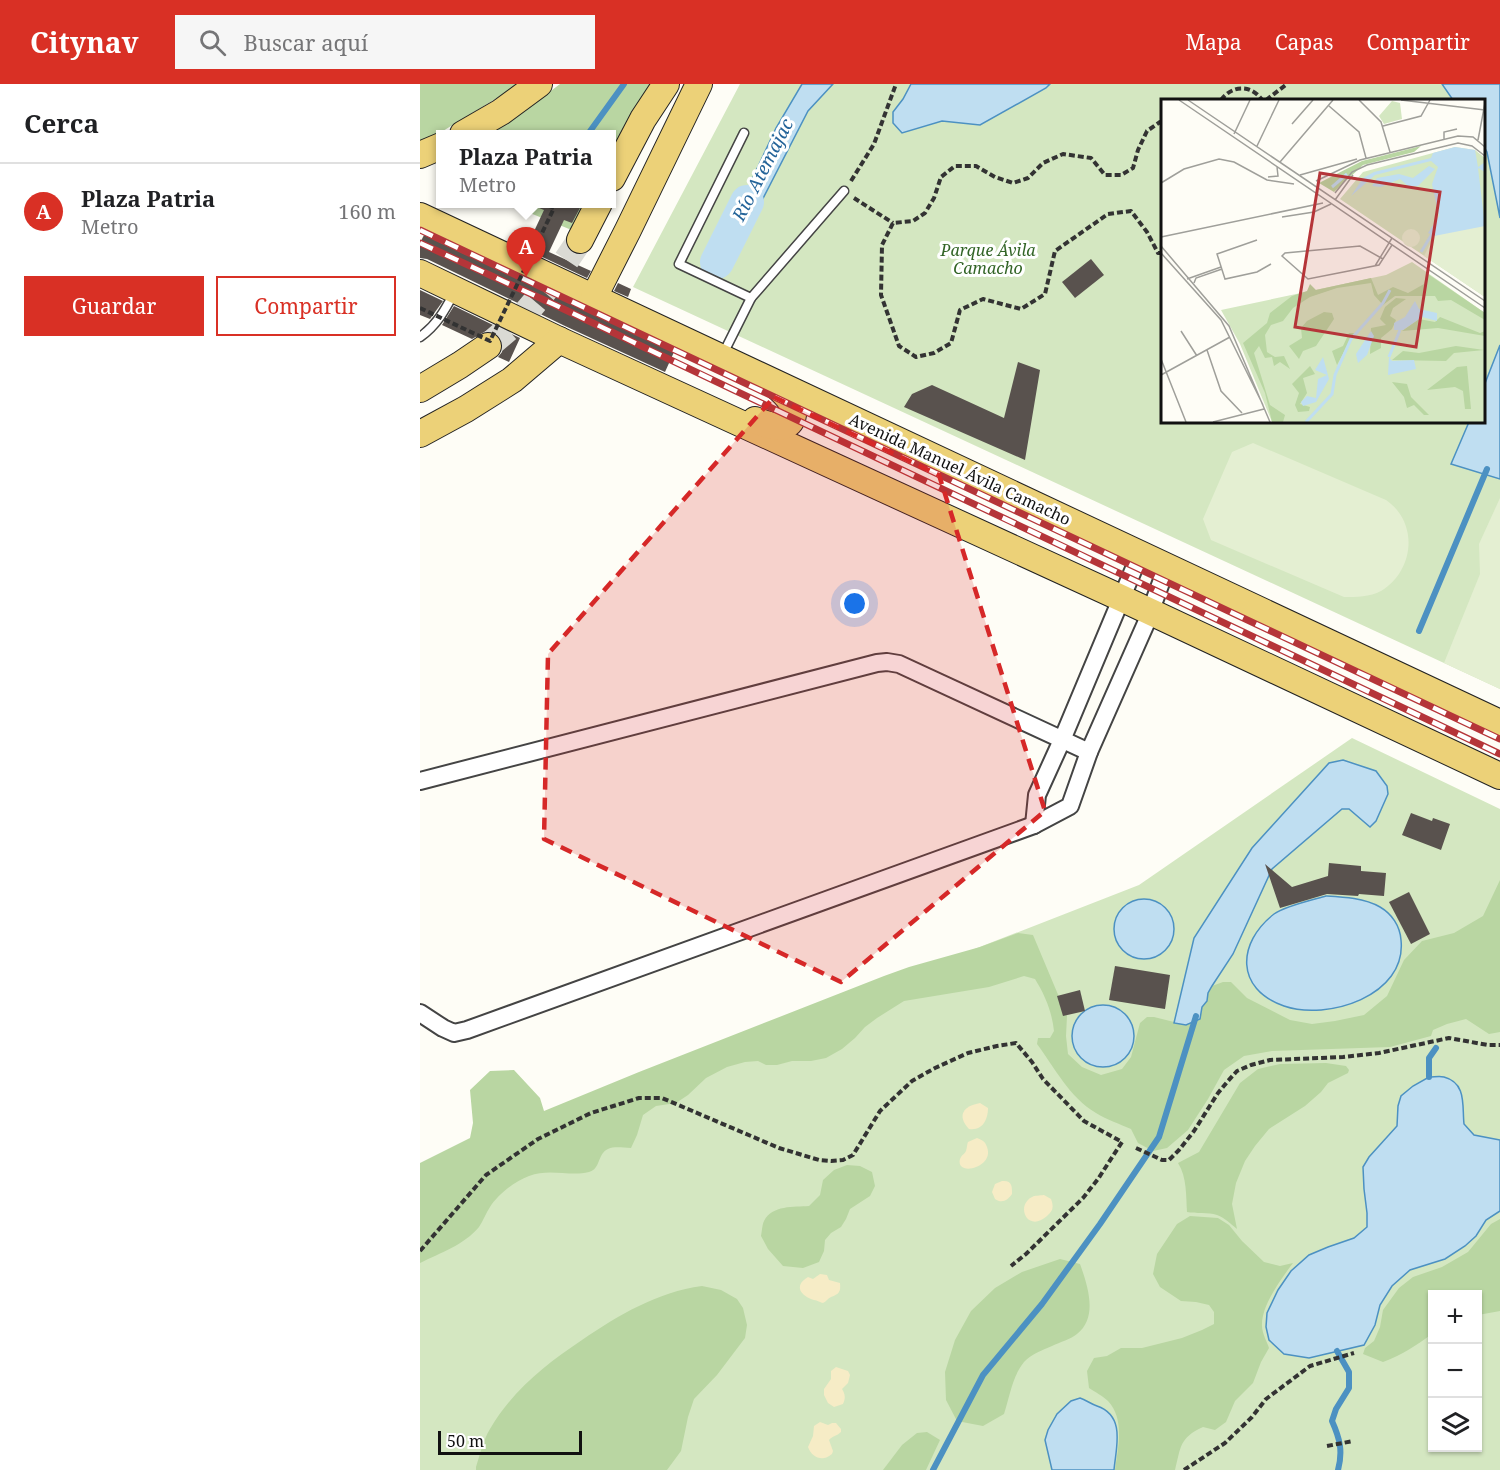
<!DOCTYPE html>
<html lang="es">
<head>
<meta charset="utf-8">
<style>
	body { margin:0; font-family:"Noto Serif",serif; background:#f6f6f6; color:#202124 }
	.controls { position:absolute; right:18px; bottom:18px; display:grid; overflow:hidden; border-radius:0px; box-shadow:0 2px 4px #0004 }
	.controls button { width:54px; height:54px; display:grid; place-items:center; padding:0; border:0; border-bottom:2px solid #e0e0e0; background:#fff; color:#202124; font:30px sans-serif }
	.scale { position:absolute; left:18px; bottom:15px; width:144px; box-sizing:border-box; padding-left:6px; border:3px solid #111; border-top:0; font-size:16px; line-height:21px; white-space:nowrap; color:#111; -webkit-text-stroke:4px #fff; paint-order:stroke }
	.you { position:absolute; left:435px; top:520px; width:21px; height:21px; margin:-15px; border:4px solid #fff; border-radius:50%; background:#1a73e8; box-shadow:0 0 0 9px #1a73e833 }
	.badge { display:grid; place-items:center; width:39px; height:39px; border-radius:50%; background:#d93025; color:#fff; font-size:20px; font-weight:700 }
	.pin { position:absolute; translate:-50% -50px; filter:drop-shadow(0 2px 3px #0008) }
	.pin::after { content:''; position:absolute; top:32px; width:21px; height:18px; background:inherit; clip-path:polygon(0 0,100% 0,50% 100%) }
	.popup { position:absolute; left:16px; top:46px; width:180px; height:78px; box-sizing:border-box; display:grid; place-content:center; border-radius:0px; background:#fff; filter:drop-shadow(0 2px 4px #0005); font-size:20px; white-space:nowrap; color:#757577 }
	.popup b { font-size:22px; color:#202124 }
	.popup::after { content:''; position:absolute; left:50%; top:100%; margin-left:-12px; border:12px solid transparent; border-top-color:#fff }
	.list { margin:0; padding:0; list-style:none }
	h2 { display:flex; justify-content:space-between; align-items:center; height:78px; margin:0; padding:0 24px; font-size:26px }
	h2 small { font-size:20px; font-weight:400; color:#757577 }
	.list li { display:grid; grid-template-columns:39px 1fr auto; gap:18px; align-items:center; box-sizing:border-box; height:96px; padding:0 24px; border-top:2px solid #e0e0e0 }
	.list b { display:block; font-size:22px; white-space:nowrap }
	.list p { margin:0; font-size:20px; white-space:nowrap; color:#757577 }
	.list em { font-size:20px; font-style:normal; color:#757577 }
	.actions { display:flex; gap:12px; padding:18px 24px }
	.actions a { flex:1; padding:14px 0; border:2px solid #d93025; border-radius:0px; text-align:center; font-size:21px; color:#d93025 }
	.actions .main { background:#d93025; color:#fff }
	.icon { flex:none; width:33px; height:33px; fill:none; stroke:currentColor; stroke-width:2; stroke-linecap:round; stroke-linejoin:round }
	.map { position:relative; flex:none; width:1080px; height:1386px; overflow:hidden }
	header { display:flex; align-items:center; gap:36px; box-sizing:border-box; height:84px; padding:0 30px; background:#d93025; color:#fff }
	header strong { font-size:28px }
	nav { display:flex; gap:33px; margin-inline-start:auto; font-size:21px }
	.search { width:420px; height:54px; background:#f6f6f6; display:flex; align-items:center; gap:15px; box-sizing:border-box; padding:0 21px; border-radius:0px; color:#757577; font-size:22px }
	main { display:flex }
	aside { flex:1; background:#fff }
	.map>svg:first-child { display:block }
	.green { fill:#d4e7c1; fill-rule:evenodd }
	.forest { fill:#b9d6a2 }
	.sand { fill:#f6ecc6 }
	.pitch { fill:#e4efd2 }
	.water { fill:#bfdef1; stroke:#4c91c2; stroke-width:1.5 }
	.lines { fill:none; stroke-linecap:round; stroke-linejoin:round }
	.stream { stroke:#4c91c2; stroke-width:6 }
	.river { stroke:#bfdef1; stroke-width:34 }
	.building { fill:#59524e }
	.primary-tunnel { stroke:#dadad4; stroke-width:26; stroke-dasharray:26 13; stroke-linecap:butt }
	.lane-casing { stroke:#444; stroke-width:11 }
	.street-casing { stroke:#444; stroke-width:20 }
	.primary-casing { stroke:#222; stroke-width:28 }
	.path { stroke:#333; stroke-width:4; stroke-dasharray:6 3; stroke-linecap:butt }
	.lane { stroke:#fff; stroke-width:8 }
	.street { stroke:#fff; stroke-width:16 }
	.primary { stroke:#ecd178; stroke-width:26 }
	.rail-casing { stroke:#b53539; stroke-width:7 }
	.rail { stroke:#fff; stroke-width:4.5; stroke-dasharray:14; stroke-linecap:butt }
	.path-bridge { stroke:#333; stroke-width:4; stroke-dasharray:6 3; stroke-linecap:butt }
	.marked { fill:#d62828; fill-opacity:0.2; stroke:#d62828; stroke-width:4.5; stroke-dasharray:12 8; stroke-linejoin:round }
	.labels { text-anchor:middle; stroke-width:6; stroke-linejoin:round; paint-order:stroke }
	.park-label { font-size:16px; font-style:italic; fill:#326426; stroke:#fff }
	.street-label { font-size:16px; fill:#111; stroke:#fff }
	.water-label { font-size:18px; font-style:italic; fill:#246499; stroke:#fff }
	.inset-river { fill:none; stroke:#bfdef1; stroke-width:3 }
	.inset-road { fill:none; stroke:#9f9f9a; stroke-width:1.5 }
	.view { fill:#b53539; fill-opacity:0.15; stroke:#b53539; stroke-width:3 }
	.inset-edge { fill:none; stroke:#111; stroke-width:3 }
</style>
</head>
<body>
<header>
<strong>Citynav</strong>
<div class="search"><svg class="icon" aria-label="search" viewBox="0 0 24 24"><circle cx="10" cy="10" r="6"/><path d="M15 15l6 6"/></svg>Buscar aquí</div>
<nav><a>Mapa</a><a>Capas</a><a>Compartir</a></nav>
</header>
<main>
<aside>
<h2>Cerca<small></small></h2>
<ul class="list">
<li><span class="badge">A</span><div><b>Plaza Patria</b><p>Metro</p></div><em>160 m</em></li>
</ul>
<div class="actions"><a class="main">Guardar</a><a>Compartir</a></div>
</aside>
<div class="map">
<svg width="1080" height="1386" viewBox="0 0 1080 1386">
	<rect width="100%" height="100%" fill="#fefdf6"/>
	<!-- green -->
	<g class="green">
		<path d="M320 0H1080V605L213 203ZM742 16H1064V338H742Z"/>
		<path d="M932 654 1080 725V1386H0V1081L719 801ZM1012 1210H1058V1364H1012Z"/>
	</g>
	<!-- forest -->
	<g class="forest">
		<path d="M0 0H100L0 61Z"/>
		<path d="M140 0H235L207 38 192 70V50H70L90 38Z"/>
		<path d="M88 120H167L154 147Z"/>
		<path d="M1080 796V948L1069 950 1046 935 1027 940 1013 946 1011 952 970 963 852 967 824 972 804 986 788 1015 768 1046 747 1064 733 1067 718 1059 711 1045C700 1040 687 1036 676 1029 649 1013 635 984 617 960L618 954H630L634 947C632 928 625 911 615 895L604 892 569 903 484 917 457 934 445 943 435 954 422 965 406 974 391 977H372L357 981H346L338 977 325 978 307 983 286 994 268 1011 256 1019 236 1022 223 1031 217 1051 211 1064C203 1064 195 1062 188 1065 177 1070 181 1085 169 1088 150 1093 130 1084 109 1092 95 1097 78 1110 70 1123 66 1129 63 1137 59 1143 44 1161 20 1169 0 1179V1079L50 1054 53 1039 50 1006 70 987 94 986 120 1014 124 1027 219 988 464 892 489 883 560 863 598 849 613 851 647 932 646 952 648 970 662 983 681 991 702 985 711 973 720 939 727 933H734L766 941 787 917 788 909 792 902 803 898H811L827 914 870 936 892 940 915 937 944 931 967 912 984 876 1002 857 1034 849 1063 832Z"/>
		<path d="M906 979 926 982 929 986 928 989 908 999 901 1008 885 1022 849 1045 835 1062 825 1077 816 1099 812 1120 817 1145C811 1140 805 1134 797 1131 788 1128 776 1130 767 1128 766 1112 767 1093 758 1079L779 1068 820 999 838 985 860 980Z"/>
		<path d="M427 1081 440 1082 452 1088 455 1102 450 1112 430 1125 426 1135 421 1143 411 1149 405 1156 404 1167 399 1178 383 1184 363 1182 348 1165 341 1152C342 1147 342 1141 344 1137 352 1121 374 1123 389 1122L400 1111 403 1096 414 1086Z"/>
		<path d="M770 1132 798 1134 809 1141 822 1157 844 1178 860 1182 873 1179C861 1195 841 1222 842 1242 842 1249 847 1258 849 1264L841 1278 833 1299 815 1317 806 1338 795 1346 783 1343C759 1354 761 1363 755 1386H695C698 1364 705 1335 688 1317 683 1312 675 1308 669 1304L667 1287 674 1274 687 1272 701 1264H722L762 1254 782 1246 794 1240V1228L789 1221 776 1218 761 1217 740 1203 733 1190 737 1170 757 1140Z"/>
		<path d="M1080 1135V1227L1058 1231V1210H1012V1250C997 1261 982 1271 963 1278L943 1270 945 1264 954 1257 960 1243 963 1226 979 1204 993 1193 1022 1183 1048 1168 1071 1140Z"/>
		<path d="M640 1175 660 1180C667 1200 679 1233 657 1250 651 1255 640 1258 632 1262 623 1266 611 1270 604 1278 592 1293 590 1312 584 1330L563 1342 537 1337 526 1316 525 1288 535 1256 551 1227 575 1204 602 1188Z"/>
		<path d="M282 1202 301 1206 317 1215 323 1224 327 1241 325 1254 297 1291 274 1315 268 1333 261 1367 247 1386H56V1383C60 1371 63 1356 70 1345 92 1307 126 1280 162 1256 199 1231 237 1208 282 1202Z"/>
		<path d="M507 1348 520 1356 506 1386H463L482 1361 497 1349Z"/>
	</g>
	<!-- sand -->
	<g class="sand">
		<path d="M560 1019 568 1024C568 1036 562 1047 549 1045 536 1031 544 1022 560 1019Z"/>
		<path d="M557 1054C562 1056 565 1057 567 1063 575 1084 535 1093 540 1075 542 1070 544 1071 546 1067 547 1064 547 1060 548 1058Z"/>
		<path d="M582 1097C592 1096 592 1102 592 1110 588 1116 582 1120 575 1115L572 1108 575 1100Z"/>
		<path d="M624 1111 631 1115C634 1123 633 1127 627 1132 607 1150 594 1120 614 1112 615 1112 623 1111 624 1111Z"/>
		<path d="M400 1190 407 1191 409 1196 420 1199C421 1208 419 1210 411 1213 408 1214 406 1218 403 1219 401 1219 397 1216 394 1216 381 1212 373 1202 388 1193L393 1195Z"/>
		<path d="M416 1283 428 1287 430 1291 428 1299 422 1305C425 1310 426 1314 423 1320L414 1323 408 1319 404 1311V1305L411 1295V1287Z"/>
		<path d="M400 1338 408 1341 412 1339H416L421 1345V1348C417 1352 412 1352 409 1356L413 1367 412 1370C403 1378 392 1374 388 1363L393 1352 394 1342Z"/>
	</g>
	<!-- pitch -->
	<g class="pitch">
		<path d="M833 359 966 416C970 419 974 422 977 426 998 452 989 490 961 507 950 513 936 513 924 513L791 456 783 435 812 368Z"/>
		<path d="M1080 414V605L1024 579 1060 490 1059 460Z"/>
	</g>
	<!-- water -->
	<g class="water">
		<path d="M382 0H413L388 27 319 161H306L305 153 356 44Z"/>
		<path d="M491 0H630L626 4 560 41 522 37 482 49 473 39V28L483 15Z"/>
		<path d="M1022 0H1080V134L1067 68 1064 63V16H1033Z"/>
		<path d="M1080 261V395L1031 380 1049 338H1064V302Z"/>
		<path d="M923 676 956 687 967 702 968 710 956 737 950 743 929 725H922L852 785 813 870 792 902 788 909 787 917 782 923 780 935 766 941 754 939 774 854 832 764 909 679Z"/>
		<path d="M906 812C924 813 944 814 960 823 972 830 980 842 981 856 987 912 907 937 864 922 815 905 817 859 854 830 865 822 892 816 906 812Z"/>
		<circle cx="724" cy="845" r="30"/>
		<circle cx="683" cy="952" r="31"/>
		<path d="M1009 993C1014 993 1020 992 1024 993 1047 999 1042 1022 1044 1040L1054 1051 1080 1056V1127L1066 1136 1056 1152 1045 1162 1025 1175 990 1186 972 1202 960 1221 955 1241 944 1261 889 1274 864 1270 849 1256 846 1243 847 1229 858 1206 871 1187 889 1171 908 1163 934 1154 947 1143V1129L944 1105 943 1083 949 1073 977 1042 978 1022 981 1012 993 1002Z"/>
		<path d="M660 1314C666 1316 671 1320 677 1322 706 1332 696 1363 694 1386H632L625 1356 628 1346 637 1330 651 1317Z"/>
	</g>
	<g class="lines">
		<!-- stream -->
		<g class="stream">
			<path d="M168 50 204 0"/>
			<path d="M999 547 1067 385"/>
			<path d="M1009 993V974L1016 964"/>
			<path d="M917 1267 929 1288V1304L916 1325 912 1337C920 1355 923 1367 918 1386"/>
			<path d="M513 1386 563 1291 622 1220 680 1140 739 1053 776 932"/>
		</g>
		<!-- river -->
		<path class="river" d="M297 178 327 118"/>
	</g>
	<!-- building -->
	<g class="building">
		<path d="M109 120H152L160 124 152 139 144 136 129 168 171 187 167 194 97 161 100 154 109 158 124 126Z"/>
		<path d="M4 151 254 268 245 288 145 242 7 175 0 174V159Z"/>
		<path d="M671 175 684 191 655 214 642 198Z"/>
		<path d="M198 199 211 205 208 213 194 207Z"/>
		<path d="M0 206 23 217 10 235 0 231Z"/>
		<path d="M34 222 100 254 89 278 78 273 82 268 83 260 80 253 75 249 66 247 52 255 22 241Z"/>
		<path d="M598 278 620 286 605 376 484 323 492 310 512 301 584 334Z"/>
		<path d="M991 729 1012 737 1013 734 1030 740 1021 766 982 751Z"/>
		<path d="M909 779 941 782V787L966 789 964 812 939 810 938 812 907 810 860 824 845 780 872 803 908 792Z"/>
		<path d="M989 808 1010 850 991 860 969 818Z"/>
		<path d="M695 882 750 891 745 925 689 916Z"/>
		<path d="M660 906 665 927 643 932 637 912Z"/>
	</g>
	<g class="lines">
		<!-- primary-tunnel -->
		<path class="primary-tunnel" d="M68 262 104 231 131 199 160 156"/>
		<!-- lane casing -->
		<g class="lane-casing">
			<g id="lane">
				<path d="M324 49 259 180 331 214 424 107"/>
				<path d="M0 253C17 241 25 226 34 209"/>
				<path d="M303 270 331 214"/>
			</g>
		</g>
		<!-- street casing -->
		<g class="street-casing">
			<g id="street">
				<path d="M0 697 457 579 467 578 479 580 669 668"/>
				<path d="M614 741 617 711 642 656 720 470"/>
				<path d="M0 929 23 944 34 949 47 946 614 741 650 722 669 668 727 537 747 482"/>
			</g>
		</g>
		<!-- primary casing -->
		<g class="primary-casing">
			<g id="primary">
				<path d="M43 50 81 28 119 0"/>
				<path d="M0 71 21 62"/>
				<path d="M192 94 223 35 246 0"/>
				<path d="M0 132 1080 639"/>
				<path d="M160 156 179 119"/>
				<path d="M0 189 139 256 701 514 1080 692"/>
				<path d="M174 213 208 146 279 0"/>
				<path d="M0 305 40 281 68 262"/>
				<path d="M335 336C343 339 354 344 363 342 374 340 375 327 371 318 367 311 360 305 354 300"/>
				<path d="M0 350 46 325 92 296 139 256"/>
			</g>
		</g>
		<!-- path -->
		<g class="path">
			<path d="M801 16C812 1 831 0 842 16"/>
			<path d="M846 16 867 0"/>
			<path d="M742 39 740 38 727 47 718 66 713 84 701 91H685L671 74 643 70 623 79 608 94 593 99 575 93 556 82H535L521 93 514 114 505 129 493 137 473 139 462 161 461 211 479 262 496 273 514 269 531 259 540 226 563 215 601 225 625 210 635 167 688 130 711 127 727 148 738 169H742"/>
			<path d="M431 97 454 60 476 0"/>
			<path d="M434 114 473 139"/>
			<path d="M121 119 134 124"/>
			<path d="M716 1064 742 1076H749L759 1066 774 1047 798 1009 808 997 817 987 831 981 850 976 923 973 959 969 1029 954 1068 961H1080"/>
			<path d="M0 1167 66 1091 118 1055 171 1029 219 1014H242L359 1064 399 1076 411 1077 423 1076 433 1071 460 1027 492 997 515 984 548 969 577 962 596 959 612 978 623 995 664 1037 702 1058 678 1095 663 1114 606 1170 591 1182"/>
			<path d="M907 1362 933 1357"/>
			<path d="M764 1386 805 1359 832 1333 846 1315 890 1282 934 1269"/>
		</g>
		<!-- lane -->
		<use href="#lane" class="lane"/>
		<!-- street -->
		<use href="#street" class="street"/>
		<!-- primary -->
		<use href="#primary" class="primary"/>
		<!-- rail casing -->
		<g class="rail-casing">
			<g id="rail">
				<path d="M0 146 1080 655"/>
				<path d="M0 159 133 220 1080 670"/>
			</g>
		</g>
		<!-- rail -->
		<use href="#rail" class="rail"/>
		<!-- path-bridge -->
		<path class="path-bridge" d="M0 224 70 257 134 124"/>
	</g>
	<!-- marked area -->
	<path class="marked" d="M354 313 519 391 625 727 421 898 124 755 128 570Z"/>
	<g class="labels">
		<!-- park labels -->
		<g class="park-label">
			<text x="568" y="172">Parque Ávila<tspan x="568" dy="18">Camacho</tspan></text>
		</g>
		<!-- street labels -->
		<g class="street-label">
			<text transform="translate(540 385) rotate(25)" y="6">Avenida Manuel Ávila Camacho</text>
		</g>
		<!-- water labels -->
		<g class="water-label">
			<text transform="translate(343 86) rotate(-63)" y="6">Río Atemajac</text>
		</g>
	</g>
	<!-- overview -->
	<g transform="translate(741 15)">
		<rect width="324" height="324" fill="#fefdf6"/>
		<path d="M231 2 239 4 241 20 223 25 218 17ZM294 48 314 51 324 59V198L179 100 202 73ZM251 163 324 214V323H111L79 245 60 211 225 176Z" fill="#d4e7c1"/>
		<path d="M260 47 253 53 202 66 173 93 158 84 201 62ZM267 175 324 214V221L290 201 277 202 274 197H234L222 206 213 196 210 184 176 189 149 198 132 209 122 222 110 226 104 236 106 253 114 258 123 257 129 270 119 263 113 267 111 258 104 259 98 247 93 254 109 306 124 316 122 323H111L104 294 82 244 106 224 109 214 131 197 146 192 149 185 155 191 210 179 217 196 232 188 247 194 263 185ZM235 199 245 200 232 209 229 217 235 221 231 230 220 239V249L209 255 210 229 225 226 219 220 224 208ZM163 213 171 214 173 220 155 247 142 252 138 260 128 247 141 239 140 229 146 222ZM279 218 319 234 324 232V237L277 229 241 232 258 220 274 223ZM188 234H193L176 266 171 252 182 247ZM295 247 323 251 293 254 285 262 231 261 242 252 258 254ZM149 267 154 275 142 279 146 294 139 305 149 308 148 312 137 313 134 306 138 294 131 285ZM306 267 310 310H304L302 292 294 288 266 291 296 268ZM231 283 246 285 250 298 268 316H263L253 306 246 309 243 298Z" fill="#b9d6a2"/>
		<path d="M309 127H324V198L263 157 273 137ZM241 139a9 9 0 1 1 18 0a9 9 0 1 1-18 0Z" fill="#e4efd2"/>
		<path d="M294 48 314 51 317 68 324 63V73L317 69 324 127 273 137 267 134 278 117 271 85 277 68 270 62 214 76 190 97 202 79 213 73 270 59 272 54ZM268 67 274 70 257 87H247L239 80 220 88 211 87 216 79 238 75 252 79ZM254 202 258 210 276 214V222L261 218 242 231H233V224L244 218ZM210 232 213 237 206 256 197 264 195 255ZM162 258 168 280 155 303 142 307 140 303 146 297 155 299 157 280 166 276 154 271ZM228 258 231 262 253 261 255 270 227 276Z" fill="#bfdef1"/>
		<path class="inset-river" d="M171 88 186 75M260 153 271 135M228 258 239 231M145 323 171 295 174 276 190 240 222 204 229 191"/>
		<path class="inset-road" d="M18 1 324 209M27 1 324 202M198 1 220 23 229 53M240 1 324 11M168 7 198 33 205 59M131 25 152 1M222 27 260 17 269 1M73 35 89 1M283 40V33L296 30M317 41 324 4M96 47 118 1M119 63 172 1M139 76 196 60M107 78 117 77 116 68M155 82 199 61 297 37 312 38 324 48M0 84 23 70 58 60 73 63 106 81 133 85M174 94 191 73 206 66 297 44 311 47 324 57M174 101 192 76M121 118 153 113 170 105M0 138 162 104M96 141 56 155 64 180 96 173 110 165M0 147 68 227 109 323M0 154 60 221 102 306M222 160 199 147 124 154 121 157 147 180 218 166 231 146M214 167 231 139M26 180 60 168M33 184 35 179 61 170M20 232 36 257M46 251 60 292 81 314M0 260 25 323M0 276 69 238M52 323 103 310"/>
		<path class="view" d="M159 74 279 93 255 248 134 228Z"/>
		<rect width="324" height="324" class="inset-edge"/>
	</g>
</svg>
<div class="controls">
<button>+</button>
<button>−</button>
<button><svg class="icon" aria-label="layers" viewBox="0 0 24 24"><path d="M12 4l9 5-9 5-9-5zM3 14l9 5 9-5"/></svg></button>
</div>
<div class="scale">50 m</div>
<div class="you"></div>
<div class="pin badge" style="left:106px;top:193px">A</div>
<div class="popup"><b>Plaza Patria</b>Metro</div>
</div>
</main>
</body>
</html>
